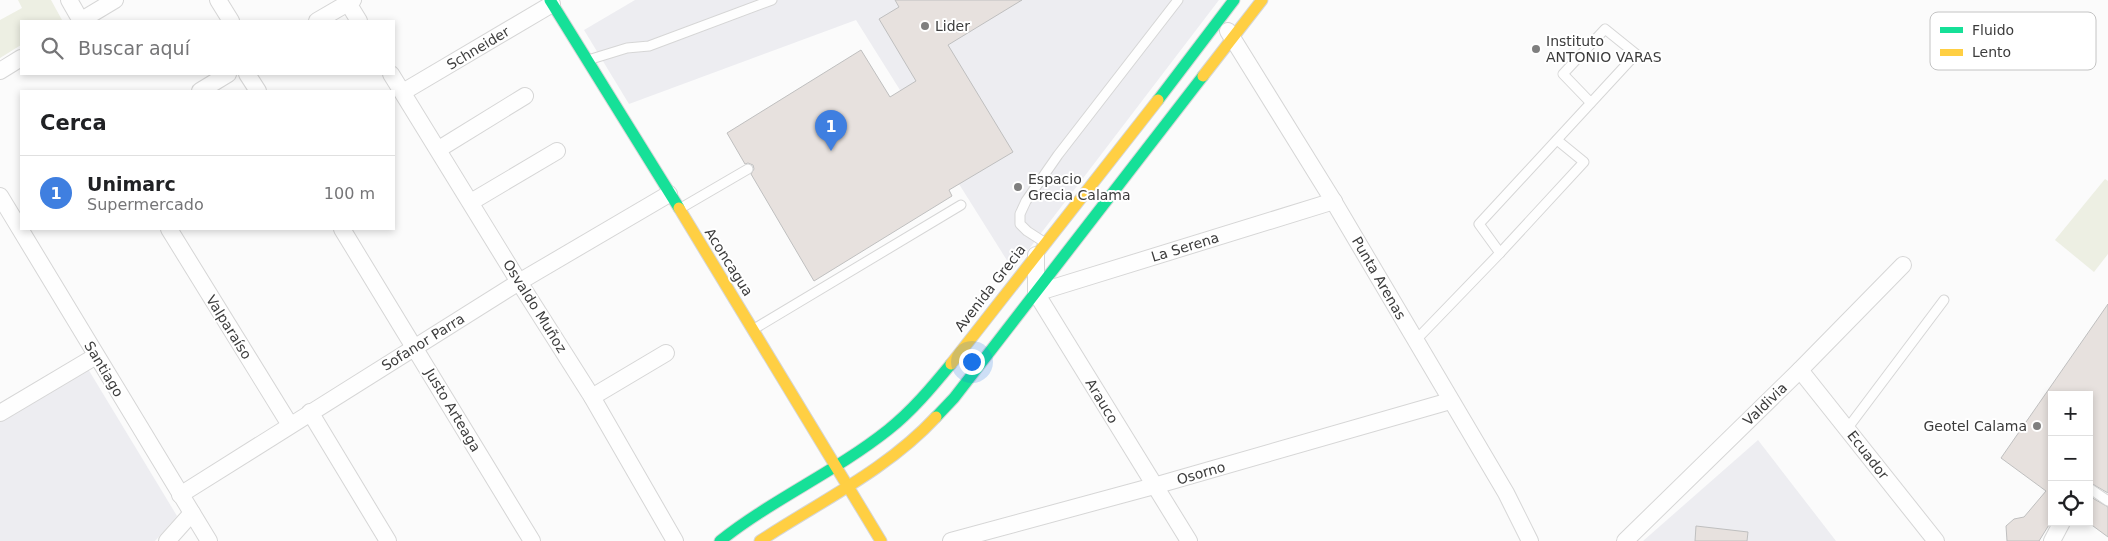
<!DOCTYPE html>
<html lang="es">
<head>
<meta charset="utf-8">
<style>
	body { margin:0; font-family:"DejaVu Sans",sans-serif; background:#f6f6f6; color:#202124 }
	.controls { position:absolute; right:15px; bottom:15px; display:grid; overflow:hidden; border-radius:0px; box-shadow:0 2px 8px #0003 }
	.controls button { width:45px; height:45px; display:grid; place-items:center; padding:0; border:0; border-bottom:1px solid #e0e0e0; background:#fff; color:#202124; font:25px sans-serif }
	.you { position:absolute; left:971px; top:361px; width:18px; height:18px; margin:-12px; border:4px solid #fff; border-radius:50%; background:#1a73e8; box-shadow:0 0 0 8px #1a73e833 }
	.badge { display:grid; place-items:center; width:32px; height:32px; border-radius:50%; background:#7f7f7f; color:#fff; font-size:16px; font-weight:700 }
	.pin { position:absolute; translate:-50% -41px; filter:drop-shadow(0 1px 2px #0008) }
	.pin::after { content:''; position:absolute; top:26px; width:18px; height:15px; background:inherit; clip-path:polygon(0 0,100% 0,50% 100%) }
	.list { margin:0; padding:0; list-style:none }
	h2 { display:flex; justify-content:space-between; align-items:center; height:65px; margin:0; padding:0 20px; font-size:21px }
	h2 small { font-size:16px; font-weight:400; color:#757577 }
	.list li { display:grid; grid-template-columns:32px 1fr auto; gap:15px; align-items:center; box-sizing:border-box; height:75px; padding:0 20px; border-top:1px solid #e0e0e0 }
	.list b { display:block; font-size:19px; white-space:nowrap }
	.list p { margin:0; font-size:16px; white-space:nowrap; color:#757577 }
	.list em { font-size:16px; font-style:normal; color:#757577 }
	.icon { flex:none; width:28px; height:28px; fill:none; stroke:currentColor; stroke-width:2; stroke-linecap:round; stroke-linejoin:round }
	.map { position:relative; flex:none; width:2108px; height:541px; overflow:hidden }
	.search { position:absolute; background:#fff; box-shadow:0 2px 8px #0003; left:20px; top:20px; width:375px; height:55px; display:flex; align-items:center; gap:12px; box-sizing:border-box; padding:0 18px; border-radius:0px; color:#757577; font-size:19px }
	.panel { position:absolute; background:#fff; box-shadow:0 2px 8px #0003; left:20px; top:90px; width:375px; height:140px; border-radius:0px }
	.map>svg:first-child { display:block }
	.built { fill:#ededf1 }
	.green { fill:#edefe3 }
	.building { fill:#e7e1de; stroke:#bfbfbf }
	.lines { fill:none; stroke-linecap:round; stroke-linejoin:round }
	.lane-casing { stroke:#d6d6d6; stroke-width:11 }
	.street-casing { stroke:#d6d6d6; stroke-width:18 }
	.fast-casing { stroke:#d6d6d6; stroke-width:13 }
	.slow-casing { stroke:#d6d6d6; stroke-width:13 }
	.lane { stroke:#fefefe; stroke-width:9 }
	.street { stroke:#fefefe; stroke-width:16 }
	.fast { stroke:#16e098; stroke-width:11 }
	.slow { stroke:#ffcf43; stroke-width:11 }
	.poi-dot { fill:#7f7f7f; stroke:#fff; stroke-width:2 }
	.labels { text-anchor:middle; stroke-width:4; stroke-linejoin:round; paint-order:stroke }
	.poi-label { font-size:14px; fill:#3c3c3c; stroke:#fff; text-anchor:start }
	.street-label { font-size:14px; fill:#3c3c3c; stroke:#fff }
	.key { fill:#fff; stroke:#c4c4c4; stroke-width:1 }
	.key-label { font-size:14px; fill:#3c3c3c }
</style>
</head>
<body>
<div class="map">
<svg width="2108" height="541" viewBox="0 0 2108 541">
	<rect width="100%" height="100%" fill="#fbfbfb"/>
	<!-- built -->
	<g class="built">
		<path d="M635 0H1219L1013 270 856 20 629 104 584 30Z"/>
		<path d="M88 369 177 516 155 541H0V421Z"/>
		<path d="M1758 440 1836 541H1643Z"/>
	</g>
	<!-- green -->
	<g class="green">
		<path d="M18 0H51L62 20 21 21V45L0 58V20L22 8Z"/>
		<path d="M2105 179 2108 181V254L2094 272 2055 240Z"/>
	</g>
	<!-- building -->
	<g class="building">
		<path d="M895 0H1022L948 45 1013 152 949 190 952 196 814 281 751 174 754 169 753 165 748 163 745 164 727 133 861 50 890 97 916 81 879 19 899 7Z"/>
		<path d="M2108 304V493L2089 482V395H2052V520L2039 541H2007L2006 526 2014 519 2024 517 2046 491 2001 458Z"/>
		<path d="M2089 496 2108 507V537L2089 523Z"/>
		<path d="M1696 526 1748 532 1747 541H1695Z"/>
	</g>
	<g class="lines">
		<!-- lane casing -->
		<g class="lane-casing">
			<g id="lane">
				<path d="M588 60 627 48 649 46 772 0"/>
				<path d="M681 208 748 169"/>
				<path d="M1044 242 1027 231 1020 224V214L1026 201 1058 155 1178 0"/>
				<path d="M1500 253 1479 224 1636 54 1605 29 1563 74 1591 103"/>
				<path d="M754 329 961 205"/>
				<path d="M1415 341 1500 253 1584 162 1557 140"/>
				<path d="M1847 429 1944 300"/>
				<path d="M2089 488 2108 501"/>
			</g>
		</g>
		<!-- street casing -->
		<g class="street-casing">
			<g id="street">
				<path d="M69 0 81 21"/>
				<path d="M218 0 231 21"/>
				<path d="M348 3 359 21"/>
				<path d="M80 21 115 0"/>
				<path d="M317 21 353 0"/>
				<path d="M1228 31 1331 197 1506 493 1530 541"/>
				<path d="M0 71 21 58"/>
				<path d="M247 74 258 91"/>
				<path d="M391 74 519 282 592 397 675 541"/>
				<path d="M200 91 228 74"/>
				<path d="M403 92 552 4"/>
				<path d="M439 149 525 96"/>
				<path d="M0 196 209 541"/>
				<path d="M471 202 557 151"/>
				<path d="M169 229 290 425"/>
				<path d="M342 229 532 541"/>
				<path d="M1036 255V293L1189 541"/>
				<path d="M1036 293 1334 201"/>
				<path d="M1800 370 1936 541"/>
				<path d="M592 397 666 353"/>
				<path d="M310 412 388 541"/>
				<path d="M0 413 96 356"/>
				<path d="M180 495 519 282 669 194"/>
				<path d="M167 541 192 513"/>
				<path d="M951 541 1154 486 1450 401"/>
				<path d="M1625 541 1800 370 1903 265"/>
				<path d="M2052 541 2062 522"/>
			</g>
		</g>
		<!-- fast casing -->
		<g class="fast-casing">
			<g id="fast">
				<path d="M550 0 679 208"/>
				<path d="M1158 100 1234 0"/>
				<path d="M936 417 954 398 1203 76"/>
				<path d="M720 541C773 499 835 472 888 430 912 411 932 387 951 364"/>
			</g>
		</g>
		<!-- slow casing -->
		<g class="slow-casing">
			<g id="slow">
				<path d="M1203 76 1262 0"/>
				<path d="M679 208 881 541"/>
				<path d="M951 364 1158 100"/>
				<path d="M760 541C819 502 887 470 936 417"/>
			</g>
		</g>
		<!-- lane -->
		<use href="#lane" class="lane"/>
		<!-- street -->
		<use href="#street" class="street"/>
		<!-- fast -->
		<use href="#fast" class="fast"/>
		<!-- slow -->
		<use href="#slow" class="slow"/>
	</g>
	<!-- markers -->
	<g class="poi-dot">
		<circle cx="925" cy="26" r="5"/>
		<circle cx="1536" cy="49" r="5"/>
		<circle cx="1018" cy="187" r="5"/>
		<circle cx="2037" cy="426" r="5"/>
	</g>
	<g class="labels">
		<!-- poi labels -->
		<g class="poi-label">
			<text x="935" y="31">Lider</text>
			<text x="1546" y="46">Instituto<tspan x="1546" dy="16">ANTONIO VARAS</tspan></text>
			<text x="1028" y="184">Espacio<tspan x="1028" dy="16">Grecia Calama</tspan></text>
			<text x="2027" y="431" text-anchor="end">Geotel Calama</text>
		</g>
		<!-- street labels -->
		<g class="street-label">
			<text transform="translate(478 48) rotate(-31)" y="5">Schneider</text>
			<text transform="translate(1185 247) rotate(-17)" y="5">La Serena</text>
			<text transform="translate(729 262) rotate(58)" y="5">Aconcagua</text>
			<text transform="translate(1379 278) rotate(60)" y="5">Punta Arenas</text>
			<text transform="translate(990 288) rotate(-52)" y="5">Avenida Grecia</text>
			<text transform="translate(535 306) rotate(58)" y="5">Osvaldo Muñoz</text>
			<text transform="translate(229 327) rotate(58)" y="5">Valparaíso</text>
			<text transform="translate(423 342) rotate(-32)" y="5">Sofanor Parra</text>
			<text transform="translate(104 369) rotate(59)" y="5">Santiago</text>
			<text transform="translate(1102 401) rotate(59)" y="5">Arauco</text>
			<text transform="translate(1765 404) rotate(-44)" y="5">Valdivia</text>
			<text transform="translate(453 410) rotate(59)" y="5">Justo Arteaga</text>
			<text transform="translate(1868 455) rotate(52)" y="5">Ecuador</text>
			<text transform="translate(1201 473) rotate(-16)" y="5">Osorno</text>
		</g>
	</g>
	<!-- legend -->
	<rect x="1930" y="12" width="166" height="58" rx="8" class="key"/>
	<rect x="1940" y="27" width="23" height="6" fill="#16e098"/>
	<rect x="1940" y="49" width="23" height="7" fill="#ffcf43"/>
	<g class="key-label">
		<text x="1972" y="35">Fluido</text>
		<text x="1972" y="57">Lento</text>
	</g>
</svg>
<div class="controls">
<button>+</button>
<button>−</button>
<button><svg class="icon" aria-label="locate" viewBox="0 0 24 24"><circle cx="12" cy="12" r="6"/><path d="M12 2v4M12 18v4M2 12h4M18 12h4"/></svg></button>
</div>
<div class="you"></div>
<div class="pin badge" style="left:831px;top:151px;background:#3f7fe0">1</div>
<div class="search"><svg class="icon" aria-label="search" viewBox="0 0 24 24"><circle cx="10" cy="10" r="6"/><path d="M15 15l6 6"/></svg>Buscar aquí</div>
<section class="panel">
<h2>Cerca<small></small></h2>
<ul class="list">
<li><span class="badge" style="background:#3f7fe0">1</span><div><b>Unimarc</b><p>Supermercado</p></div><em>100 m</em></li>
</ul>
</section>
</div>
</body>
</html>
